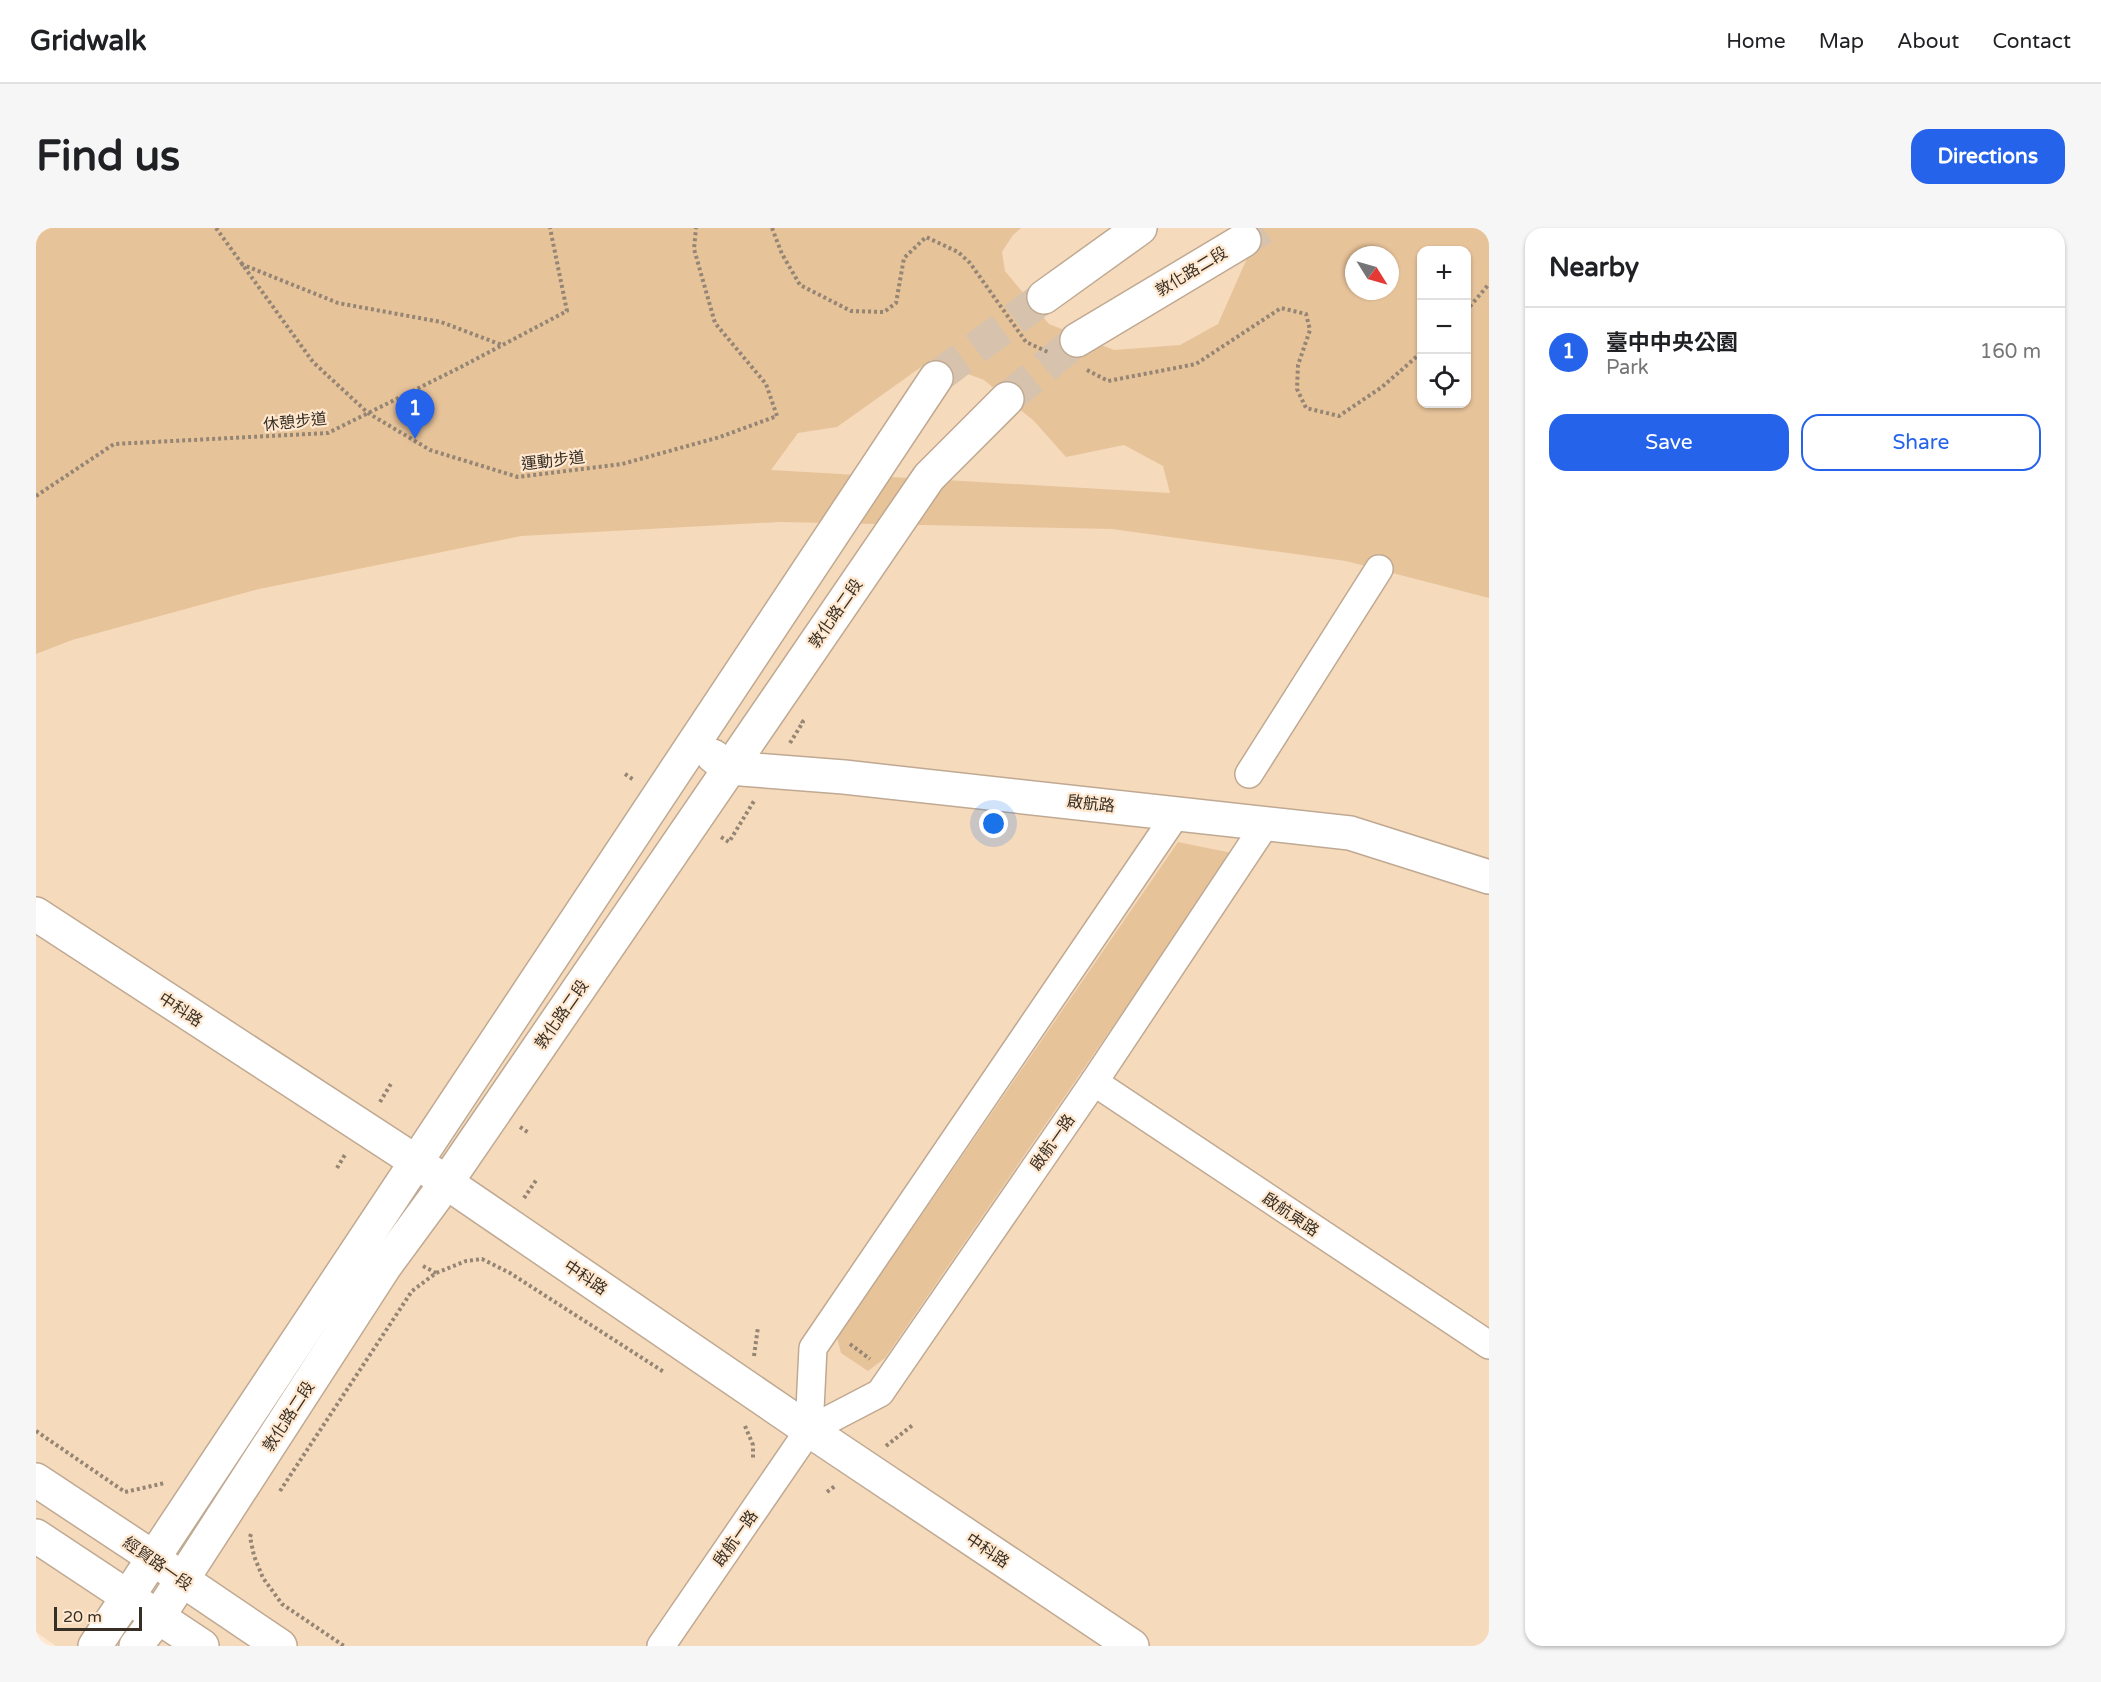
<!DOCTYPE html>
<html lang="en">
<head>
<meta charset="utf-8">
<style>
	body { margin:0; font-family:"Varela Round","Noto Sans TC",sans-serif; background:#f6f6f6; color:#202124 }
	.controls { position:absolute; right:18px; top:18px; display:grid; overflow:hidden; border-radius:12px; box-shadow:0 2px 4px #0004 }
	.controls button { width:54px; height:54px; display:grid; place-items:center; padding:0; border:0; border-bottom:2px solid #e0e0e0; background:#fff; color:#202124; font:30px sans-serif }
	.compass { position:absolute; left:1309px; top:18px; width:54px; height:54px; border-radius:50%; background:#fff; box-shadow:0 2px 4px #0004; rotate:127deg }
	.scale { position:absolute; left:18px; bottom:15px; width:88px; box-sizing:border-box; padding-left:6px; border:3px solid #372f25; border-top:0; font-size:16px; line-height:21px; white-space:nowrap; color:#372f25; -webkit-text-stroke:4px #ffe8cf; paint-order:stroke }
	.you { position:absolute; left:958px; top:596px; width:21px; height:21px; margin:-15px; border:4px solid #fff; border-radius:50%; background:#1a73e8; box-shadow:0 0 0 9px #1a73e833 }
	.badge { display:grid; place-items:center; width:39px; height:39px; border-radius:50%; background:#2563eb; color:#fff; font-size:20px; font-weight:700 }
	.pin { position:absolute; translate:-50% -50px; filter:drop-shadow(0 2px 3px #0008) }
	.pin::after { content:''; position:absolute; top:32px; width:21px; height:18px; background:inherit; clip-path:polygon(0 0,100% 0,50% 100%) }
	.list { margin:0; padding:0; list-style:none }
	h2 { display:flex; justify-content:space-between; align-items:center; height:78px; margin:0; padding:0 24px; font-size:26px }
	h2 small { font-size:20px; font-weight:400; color:#757577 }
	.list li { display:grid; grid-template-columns:39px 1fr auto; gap:18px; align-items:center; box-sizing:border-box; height:90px; padding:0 24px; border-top:2px solid #e0e0e0 }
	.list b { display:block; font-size:22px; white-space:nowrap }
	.list p { margin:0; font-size:20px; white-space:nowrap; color:#757577 }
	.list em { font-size:20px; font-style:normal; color:#757577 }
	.actions { display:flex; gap:12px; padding:18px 24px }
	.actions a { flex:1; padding:14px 0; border:2px solid #2563eb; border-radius:18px; text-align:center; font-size:21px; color:#2563eb }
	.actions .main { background:#2563eb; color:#fff }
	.icon { flex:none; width:33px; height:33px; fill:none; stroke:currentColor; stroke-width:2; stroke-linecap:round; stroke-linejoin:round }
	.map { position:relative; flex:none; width:1453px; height:1418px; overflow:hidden; border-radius:18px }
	header { display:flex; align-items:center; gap:36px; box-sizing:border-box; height:84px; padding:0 30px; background:#fff; border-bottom:2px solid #e0e0e0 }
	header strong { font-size:28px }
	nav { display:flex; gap:33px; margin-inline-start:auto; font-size:21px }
	.intro { display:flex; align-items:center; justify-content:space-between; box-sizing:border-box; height:144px; padding:0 36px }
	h1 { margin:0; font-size:42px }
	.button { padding:15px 27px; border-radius:18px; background:#2563eb; color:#fff; font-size:21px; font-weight:700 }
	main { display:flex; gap:36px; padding:0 36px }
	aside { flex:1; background:#fff; border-radius:18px; box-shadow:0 2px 4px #0004 }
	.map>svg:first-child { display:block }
	.built { fill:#f6dabc; fill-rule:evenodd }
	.green { fill:#e7c39a; fill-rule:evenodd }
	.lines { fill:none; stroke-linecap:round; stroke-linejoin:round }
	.secondary-tunnel { stroke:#d7c3ad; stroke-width:33; stroke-dasharray:33 16; stroke-linecap:butt }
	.street-casing { stroke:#bfa992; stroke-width:30 }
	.secondary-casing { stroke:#bfa992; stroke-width:36 }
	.path { stroke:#948574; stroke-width:4; stroke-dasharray:3 3; stroke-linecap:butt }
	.street { stroke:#fff; stroke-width:27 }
	.secondary { stroke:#fff; stroke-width:33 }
	.labels { text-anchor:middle; stroke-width:4.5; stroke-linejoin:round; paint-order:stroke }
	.street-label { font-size:16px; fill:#372f25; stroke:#ffe8cf }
</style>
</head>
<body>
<header>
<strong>Gridwalk</strong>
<nav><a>Home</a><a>Map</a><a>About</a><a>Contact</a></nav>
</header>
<div class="intro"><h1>Find us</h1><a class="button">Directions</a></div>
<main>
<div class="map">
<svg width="1453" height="1418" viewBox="0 0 1453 1418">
	<rect width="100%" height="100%" fill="#ffe8cf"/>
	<!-- built -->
	<path class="built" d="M0 0H1453V1418H20L0 1404ZM1386 22H1430V176H1386ZM1318 27H1354V63H1318Z"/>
	<!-- green -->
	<g class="green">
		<path d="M0 0H985L977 7 966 24 969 43 1013 96 1078 122 1144 117 1182 96 1212 28 1211 0H1453V370L1310 333 1076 301 743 294 485 308 223 361 36 412 0 426ZM1386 22H1430V176H1386ZM1318 27H1354V63H1318ZM895 132 948 152 998 193 1030 229 1088 217 1127 238 1134 265 735 242 762 205 801 199Z"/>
		<path d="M1142 614 1196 625 849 1130 832 1143 805 1125 801 1110Z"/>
	</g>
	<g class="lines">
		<!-- secondary-tunnel -->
		<g class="secondary-tunnel">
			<path d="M1208 12 1227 0"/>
			<path d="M900 150 1008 69"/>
			<path d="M971 171 1041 112"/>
		</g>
		<!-- street casing -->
		<g class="street-casing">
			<g id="street">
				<path d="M1213 546 1343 341"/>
				<path d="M1058 854 1453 1117"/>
				<path d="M773 1202 777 1120 1141 585"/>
				<path d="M625 1418 773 1202 844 1165 1058 854 1231 594"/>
			</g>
		</g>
		<!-- secondary casing -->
		<g class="secondary-casing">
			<g id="secondary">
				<path d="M1008 69 1104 0"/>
				<path d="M1041 112 1208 12"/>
				<path d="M677 528 692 540 808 549 1314 605 1453 649"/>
				<path d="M0 686 379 933 773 1202 1096 1418"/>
				<path d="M0 1252 118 1330 145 1351 244 1418"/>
				<path d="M0 1308 166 1418"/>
				<path d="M59 1418 900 150"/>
				<path d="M100 1418 122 1389 349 1038 410 955 893 249 971 171"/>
			</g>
		</g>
		<!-- path -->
		<g class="path">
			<path d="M180 0 277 134 332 185 394 222 482 249 586 236 684 209 741 188 730 156 679 95 658 21 660 0"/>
			<path d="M736 0 746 26 764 57 815 83 848 84 860 75 868 30 890 9 922 24 934 35 990 114 1012 124"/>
			<path d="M205 36 302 75 405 94 466 117"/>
			<path d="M1430 83 1453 56"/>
			<path d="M1051 142 1072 153 1160 136 1245 80 1270 86 1274 102 1262 137 1261 161 1270 180 1303 188 1346 159 1386 124"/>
			<path d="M0 268 78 216 292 205 423 140 531 83 514 0"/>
			<path d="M754 515 767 494 764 492"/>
			<path d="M589 546 598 552"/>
			<path d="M685 609 693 614 718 573"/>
			<path d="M344 874 356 854"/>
			<path d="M484 899 493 905"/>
			<path d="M301 940 310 925"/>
			<path d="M488 970 501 951"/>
			<path d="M387 1038 400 1045"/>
			<path d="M814 1116 834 1131"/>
			<path d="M718 1128 722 1099"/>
			<path d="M709 1198 717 1217V1231"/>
			<path d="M0 1203 89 1264 129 1255"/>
			<path d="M850 1218 878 1196"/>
			<path d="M244 1263 376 1063 400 1045 430 1033 446 1031 474 1045 628 1144"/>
			<path d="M791 1264 799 1258"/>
			<path d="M215 1306 214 1309 218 1328 227 1350 246 1376 308 1418"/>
		</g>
		<!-- street -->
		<use href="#street" class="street"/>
		<!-- secondary -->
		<use href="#secondary" class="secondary"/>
	</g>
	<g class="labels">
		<!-- street labels -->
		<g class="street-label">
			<text transform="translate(1155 43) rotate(-31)" y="6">敦化路二段</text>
			<text transform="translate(259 193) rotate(-6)" y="6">休憩步道</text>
			<text transform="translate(517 232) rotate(-7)" y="6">運動步道</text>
			<text transform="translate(799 385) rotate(-55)" y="6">敦化路二段</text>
			<text transform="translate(1055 575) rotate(6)" y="6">啟航路</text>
			<text transform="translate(145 781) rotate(33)" y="6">中科路</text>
			<text transform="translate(525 786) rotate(-55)" y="6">敦化路二段</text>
			<text transform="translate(1016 914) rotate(-55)" y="6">啟航一路</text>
			<text transform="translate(1255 986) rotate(34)" y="6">啟航東路</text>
			<text transform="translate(550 1049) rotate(34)" y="6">中科路</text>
			<text transform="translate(252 1188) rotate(-57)" y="6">敦化路二段</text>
			<text transform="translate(699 1310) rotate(-55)" y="6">啟航一路</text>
			<text transform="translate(952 1322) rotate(34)" y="6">中科路</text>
			<text transform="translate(122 1335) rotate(35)" y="6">經貿路一段</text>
		</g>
	</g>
</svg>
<div class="controls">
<button>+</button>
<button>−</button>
<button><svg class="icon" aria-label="locate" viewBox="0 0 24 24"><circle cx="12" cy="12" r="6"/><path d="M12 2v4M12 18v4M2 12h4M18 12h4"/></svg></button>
</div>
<svg class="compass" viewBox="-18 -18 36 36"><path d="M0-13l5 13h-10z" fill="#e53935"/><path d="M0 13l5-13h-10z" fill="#757577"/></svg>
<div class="scale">20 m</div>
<div class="you"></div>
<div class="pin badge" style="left:379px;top:211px">1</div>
</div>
<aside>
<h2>Nearby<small></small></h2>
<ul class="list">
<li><span class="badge">1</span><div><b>臺中中央公園</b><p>Park</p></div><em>160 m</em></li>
</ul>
<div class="actions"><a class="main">Save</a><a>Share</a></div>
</aside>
</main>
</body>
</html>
